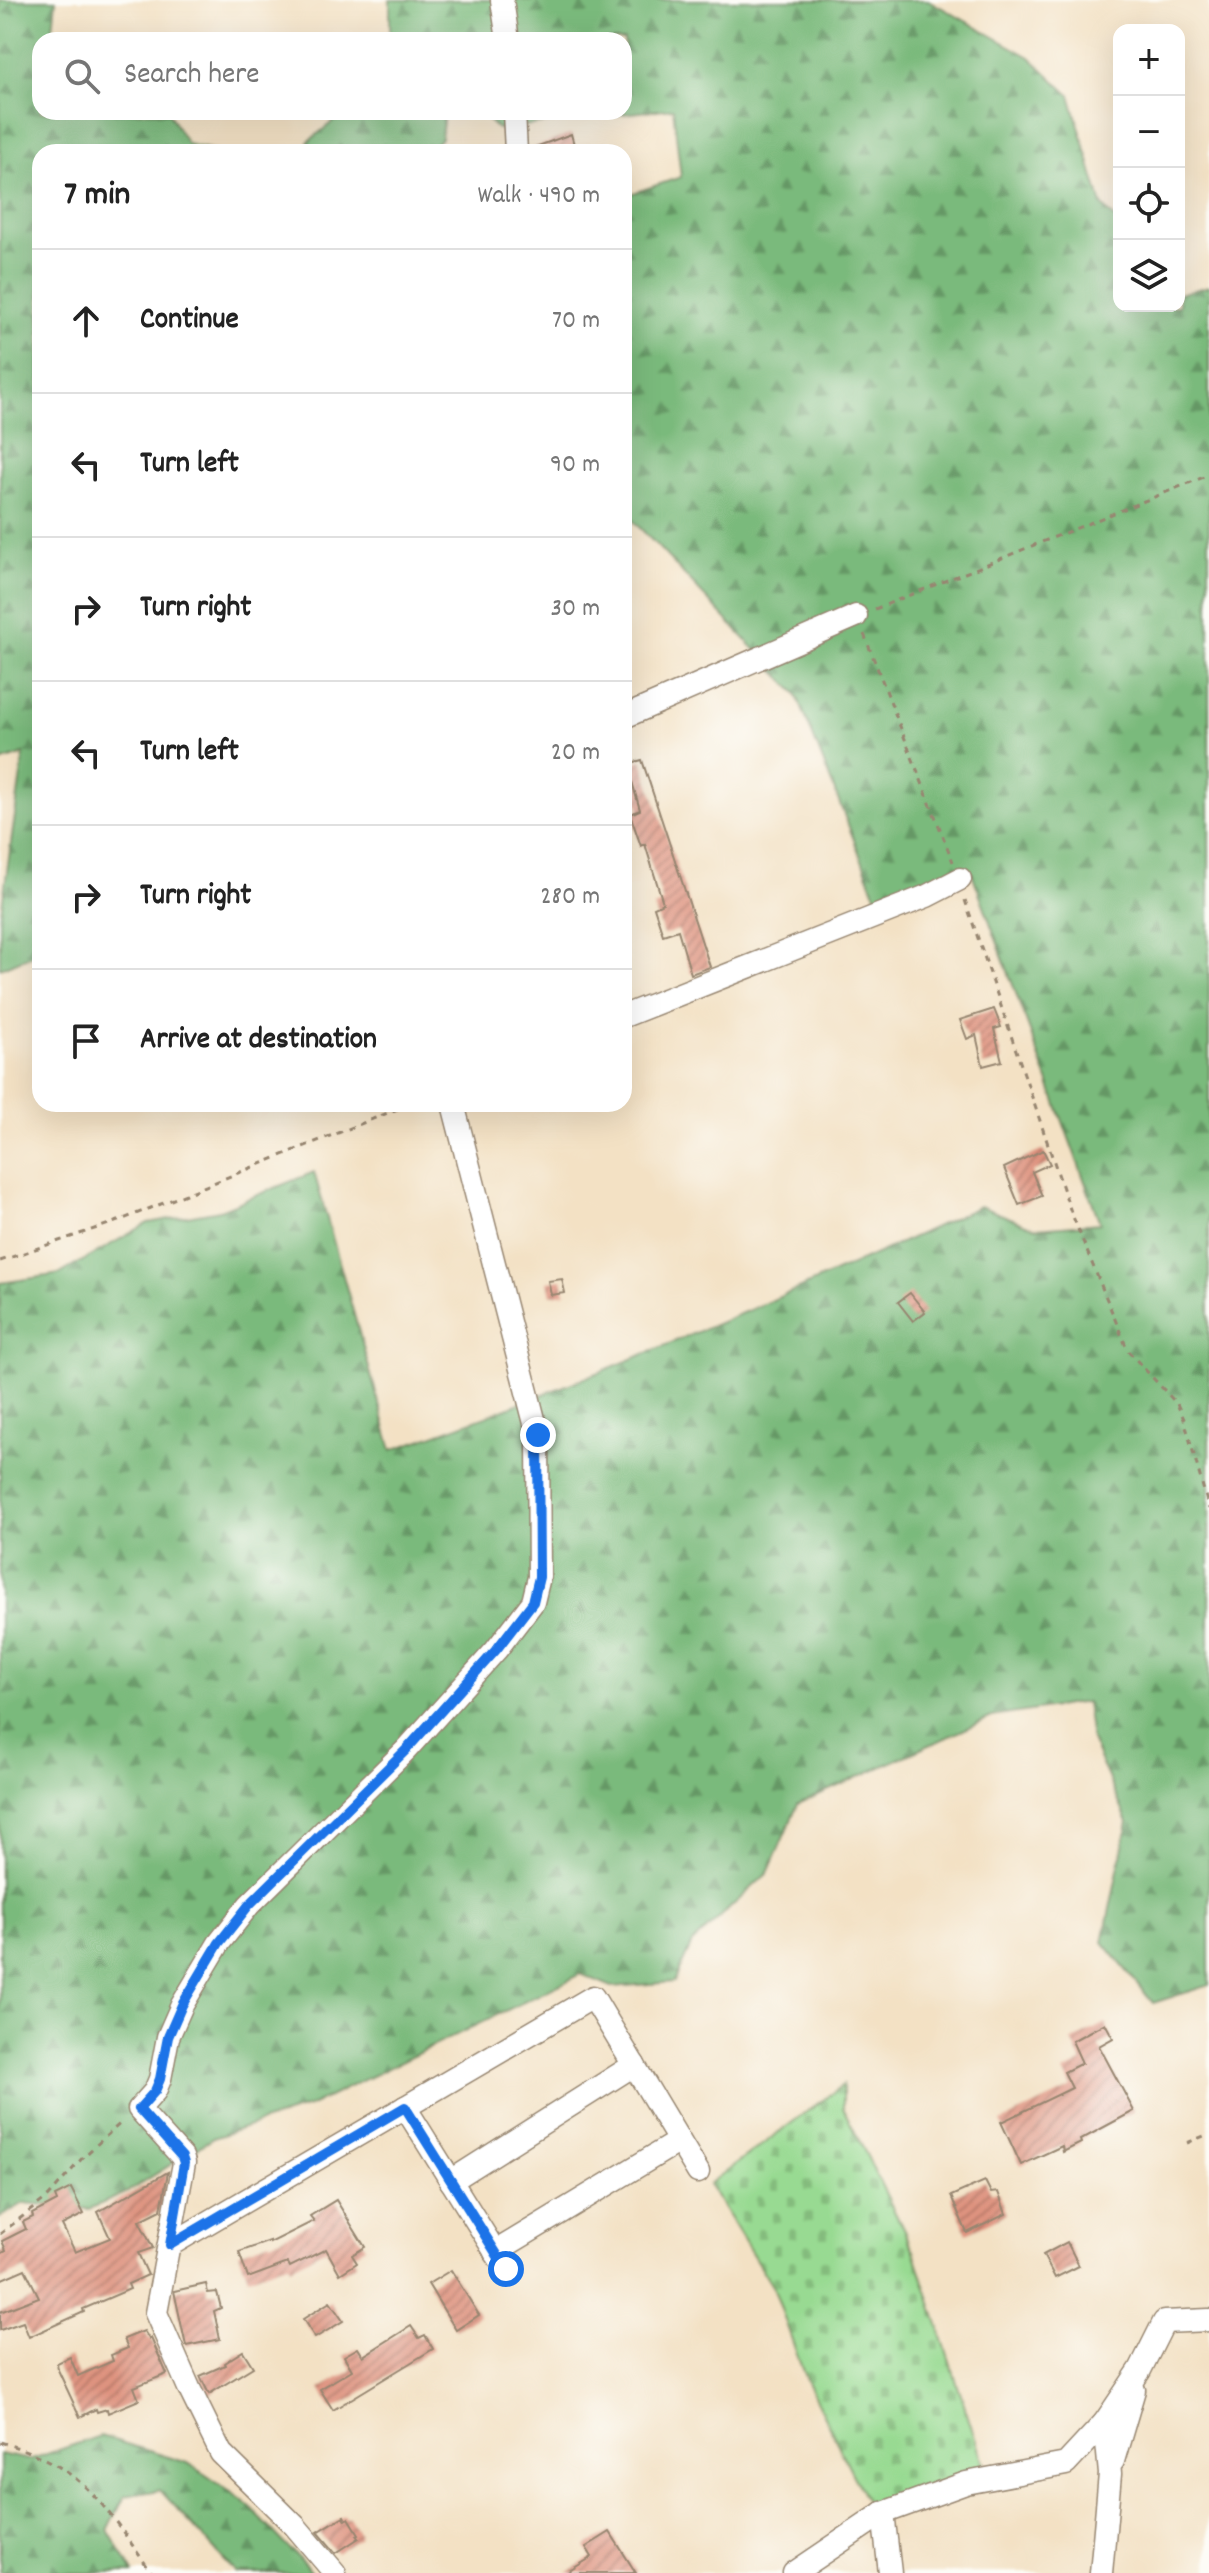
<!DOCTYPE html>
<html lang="en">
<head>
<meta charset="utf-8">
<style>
	body { margin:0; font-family:Dekko,sans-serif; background:#f6f6f6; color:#222 }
	.controls { position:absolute; right:24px; top:24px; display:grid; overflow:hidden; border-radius:16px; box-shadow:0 8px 32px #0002 }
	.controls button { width:72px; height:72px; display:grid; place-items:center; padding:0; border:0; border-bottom:2px solid #e0e0e0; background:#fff; color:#222; font:40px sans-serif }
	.stop { position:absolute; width:24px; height:24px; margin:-18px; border:6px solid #1a73e8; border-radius:50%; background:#fff }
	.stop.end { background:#1a73e8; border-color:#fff; box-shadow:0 2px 8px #0008 }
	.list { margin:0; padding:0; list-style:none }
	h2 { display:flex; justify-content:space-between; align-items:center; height:104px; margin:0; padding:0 32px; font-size:34px }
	h2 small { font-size:26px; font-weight:400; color:#767676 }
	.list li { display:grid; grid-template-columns:52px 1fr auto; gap:24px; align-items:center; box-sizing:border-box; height:144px; padding:0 32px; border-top:2px solid #e0e0e0 }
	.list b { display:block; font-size:30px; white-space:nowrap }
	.list em { font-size:26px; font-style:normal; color:#767676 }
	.icon { flex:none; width:44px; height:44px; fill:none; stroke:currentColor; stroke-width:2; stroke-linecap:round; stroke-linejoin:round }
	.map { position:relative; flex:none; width:1209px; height:2573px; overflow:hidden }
	.search { position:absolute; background:#fff; box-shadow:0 8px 32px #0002; left:32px; top:32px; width:600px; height:88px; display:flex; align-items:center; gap:20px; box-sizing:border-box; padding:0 28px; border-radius:24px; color:#767676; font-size:30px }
	.panel { position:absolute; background:#fff; box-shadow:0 8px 32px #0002; left:32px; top:144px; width:600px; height:968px; border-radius:24px }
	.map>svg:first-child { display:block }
	.forest { fill:url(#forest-firs); stroke:#5a724d; stroke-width:2 }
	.cemetery { fill:url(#cemetery-stones); stroke:#6a8258; stroke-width:2 }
	.building { fill:url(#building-hatch) }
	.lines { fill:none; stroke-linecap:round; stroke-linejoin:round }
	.street-casing { stroke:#978671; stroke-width:25 }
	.path { stroke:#978671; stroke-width:3; stroke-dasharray:6 6; stroke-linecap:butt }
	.street { stroke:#fff; stroke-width:22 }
	.route { stroke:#1a73e8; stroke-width:10 }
</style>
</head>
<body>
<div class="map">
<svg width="1209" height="2573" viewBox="0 0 1209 2573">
	<defs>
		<pattern id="forest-firs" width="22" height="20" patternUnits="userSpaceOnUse" patternTransform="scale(2)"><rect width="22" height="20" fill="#7aba7c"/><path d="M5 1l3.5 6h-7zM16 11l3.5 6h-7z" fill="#659765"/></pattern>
		<pattern id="cemetery-stones" width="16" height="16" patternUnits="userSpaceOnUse" patternTransform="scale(2)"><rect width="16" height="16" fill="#98da92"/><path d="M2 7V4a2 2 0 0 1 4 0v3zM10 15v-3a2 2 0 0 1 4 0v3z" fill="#84bb7d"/></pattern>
		<pattern id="building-hatch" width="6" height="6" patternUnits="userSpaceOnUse" patternTransform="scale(2)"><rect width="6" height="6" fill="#de937f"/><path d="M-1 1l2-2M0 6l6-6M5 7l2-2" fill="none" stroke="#b57867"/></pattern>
	</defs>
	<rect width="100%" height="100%" fill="#fdfcf7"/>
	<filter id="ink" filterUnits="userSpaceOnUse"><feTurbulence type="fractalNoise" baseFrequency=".0125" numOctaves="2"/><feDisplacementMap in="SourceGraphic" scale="16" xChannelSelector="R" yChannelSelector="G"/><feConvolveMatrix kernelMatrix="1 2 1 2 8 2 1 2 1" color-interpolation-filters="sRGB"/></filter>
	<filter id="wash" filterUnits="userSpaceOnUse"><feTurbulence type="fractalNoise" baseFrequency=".006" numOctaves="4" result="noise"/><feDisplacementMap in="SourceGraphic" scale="32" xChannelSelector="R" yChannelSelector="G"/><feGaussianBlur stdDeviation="1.8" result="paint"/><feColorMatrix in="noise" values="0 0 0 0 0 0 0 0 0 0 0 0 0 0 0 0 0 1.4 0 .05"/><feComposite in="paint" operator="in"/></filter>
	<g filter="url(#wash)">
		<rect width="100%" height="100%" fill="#f3e1c4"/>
		<!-- forest -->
		<g class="forest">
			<path d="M0 0H56L53 29 72 40H40V112H168L187 144 220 152H40V952L0 968V919L24 754 0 762Z"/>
			<path d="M390 0H928L1030 57 1070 95 1102 205 1119 224V306H1179V294L1209 286V1985L1153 2003 1103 1942 1128 1822 1091 1740 1086 1702 992 1717 798 1804 768 1873 692 1943 674 1982 612 1987 581 1974 308 2107 213 2138 124 2194 89 2209 24 2203 0 2218V1283L60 1274 148 1223 220 1210 314 1172 392 1450C594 1379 787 1297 980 1206L1036 1228 1100 1223 972 873 879 903 796 693 624 511V196L681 177 673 108 497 129 479 112H624V40H390Z"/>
			<path d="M345 112H444L441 138 428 152H304L309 141Z"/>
			<path d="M100 2436 188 2463 244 2501 313 2573H236L160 2490 125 2496 108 2530 133 2573H0V2454L29 2460Z"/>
		</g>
		<!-- cemetery -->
		<path class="cemetery" d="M843 2085V2108L914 2251 987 2475 872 2513 806 2380 774 2289 709 2184Z"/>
		<g id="blocks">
			<!-- building -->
			<g class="building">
				<path d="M571 134 576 152H530V149Z"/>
				<path d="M642 760 710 967 691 974 678 930 663 935 654 907 663 903 645 844 641 846 630 814 640 810 627 764Z"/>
				<path d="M994 1009 1001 1027 994 1029 1002 1061 983 1066 976 1035 967 1039 960 1020Z"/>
				<path d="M1043 1150 1050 1164 1032 1172 1042 1196 1019 1205 1004 1168Z"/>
				<path d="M562 1279 565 1293 551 1295 548 1281Z"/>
				<path d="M910 1293 925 1312 913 1321 898 1302Z"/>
				<path d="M1105 2023 1113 2038 1099 2046 1134 2111 1080 2140 1081 2143 1063 2152 1062 2146 1021 2165 1001 2122 1072 2088 1064 2072 1082 2063 1072 2041Z"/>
				<path d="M168 2172 161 2210 139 2221 153 2248 138 2253 148 2275 128 2284 130 2289 83 2309 84 2312 29 2337 23 2322 0 2330V2312L39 2297 25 2269 0 2280V2253L6 2250 2 2241 26 2229 23 2222 33 2217 32 2214 57 2201 55 2196 71 2188 84 2214 62 2225 75 2252 110 2238 98 2212Z"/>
				<path d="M985 2181 991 2193 998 2192 1006 2214 967 2233 951 2196Z"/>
				<path d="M336 2200 365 2247 352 2255 357 2263 340 2274 326 2249 290 2267 288 2263 248 2278 239 2252 270 2241V2243L314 2221 310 2216Z"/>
				<path d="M1067 2242 1079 2266 1055 2278 1043 2255Z"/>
				<path d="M451 2270 479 2315 456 2330 428 2284Z"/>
				<path d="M206 2284 208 2293 217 2292 221 2308 214 2311 220 2339 186 2346 174 2291Z"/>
				<path d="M330 2302 343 2321 315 2338 303 2319Z"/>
				<path d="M411 2326 419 2338 425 2335 433 2349 333 2410 320 2389 352 2370 344 2356 358 2348 363 2356Z"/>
				<path d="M144 2331 149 2339 151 2338 167 2374 134 2387 139 2400 108 2413 107 2409 97 2412 96 2409 80 2417 58 2370 57 2363 70 2357 78 2376 113 2361 111 2355 128 2348 124 2339Z"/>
				<path d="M243 2351 253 2367 209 2394 200 2376 225 2365 224 2363Z"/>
				<path d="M344 2516 346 2520 349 2518 359 2534 357 2535 359 2538 336 2553 318 2532Z"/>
				<path d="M610 2532 636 2573H566L592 2557 586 2547Z"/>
			</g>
		</g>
	</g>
	<g filter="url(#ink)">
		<use href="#blocks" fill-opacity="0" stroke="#978671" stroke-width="2"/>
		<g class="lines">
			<!-- street casing -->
			<g class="street-casing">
				<g id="street">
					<path d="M502 0 508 40"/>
					<path d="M514 112 516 152"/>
					<path d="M624 717 856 616"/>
					<path d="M624 1016 927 896 960 879"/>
					<path d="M405 2107 506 2269"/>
					<path d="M451 2181 634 2065"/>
					<path d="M170 2245 593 1997 698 2172"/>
					<path d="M495 2252 679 2141"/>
					<path d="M1113 2461 1134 2390"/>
					<path d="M883 2513 890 2573"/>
					<path d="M335 2573 295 2526 221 2453 189 2388 156 2313 184 2163 182 2157 139 2109 155 2091 160 2079 168 2037 182 2005 219 1943 249 1905 406 1750 496 1650 533 1602 539 1577 538 1435 453 1104"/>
					<path d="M794 2573 883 2513 966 2483 1066 2464 1105 2422"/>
					<path d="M1101 2573 1110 2474 1105 2422 1140 2370 1164 2322 1209 2320"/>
				</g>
			</g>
			<!-- path -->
			<g class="path">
				<path d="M875 609 1209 475"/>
				<path d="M864 634 953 862"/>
				<path d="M965 900 1071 1212 1128 1351 1177 1404 1184 1419 1209 1509"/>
				<path d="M0 1261 121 1220 410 1104"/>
				<path d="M1187 2143 1209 2134"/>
				<path d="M0 2234 49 2196 84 2156 123 2121"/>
				<path d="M0 2442C86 2467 103 2505 152 2573"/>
			</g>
			<!-- street -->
			<use href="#street" class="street"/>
		</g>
	</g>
	<g class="lines" filter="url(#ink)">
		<!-- route -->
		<path class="route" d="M506 2269 405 2107 170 2245 184 2163 182 2157 139 2109 155 2091 160 2079 168 2037 182 2005 219 1943 249 1905 406 1750 496 1650 533 1602 539 1577 538 1435"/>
	</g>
</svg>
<div class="controls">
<button>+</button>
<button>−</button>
<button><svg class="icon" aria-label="locate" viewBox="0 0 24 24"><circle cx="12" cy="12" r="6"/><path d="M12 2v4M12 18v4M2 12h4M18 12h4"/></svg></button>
<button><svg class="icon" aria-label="layers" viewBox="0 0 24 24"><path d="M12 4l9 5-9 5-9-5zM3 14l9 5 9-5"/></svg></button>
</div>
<div class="stop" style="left:506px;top:2269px"></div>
<div class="stop end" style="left:538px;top:1435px"></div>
<div class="search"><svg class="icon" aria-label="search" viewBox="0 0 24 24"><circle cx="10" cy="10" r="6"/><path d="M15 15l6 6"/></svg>Search here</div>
<section class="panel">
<h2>7 min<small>Walk · 490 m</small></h2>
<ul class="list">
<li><svg class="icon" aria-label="ahead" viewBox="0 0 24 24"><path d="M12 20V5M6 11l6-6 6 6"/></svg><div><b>Continue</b></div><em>70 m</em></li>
<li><svg class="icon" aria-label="left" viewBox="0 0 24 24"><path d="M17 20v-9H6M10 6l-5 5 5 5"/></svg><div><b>Turn left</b></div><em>90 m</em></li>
<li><svg class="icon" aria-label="right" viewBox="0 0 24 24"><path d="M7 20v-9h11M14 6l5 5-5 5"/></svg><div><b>Turn right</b></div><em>30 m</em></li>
<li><svg class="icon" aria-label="left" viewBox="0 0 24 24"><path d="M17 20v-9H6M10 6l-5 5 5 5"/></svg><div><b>Turn left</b></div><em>20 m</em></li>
<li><svg class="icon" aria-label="right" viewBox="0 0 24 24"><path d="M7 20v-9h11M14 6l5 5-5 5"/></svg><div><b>Turn right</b></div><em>280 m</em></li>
<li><svg class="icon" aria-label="arrive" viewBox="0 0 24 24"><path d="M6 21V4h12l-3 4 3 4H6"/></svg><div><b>Arrive at destination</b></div></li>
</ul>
</section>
</div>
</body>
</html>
